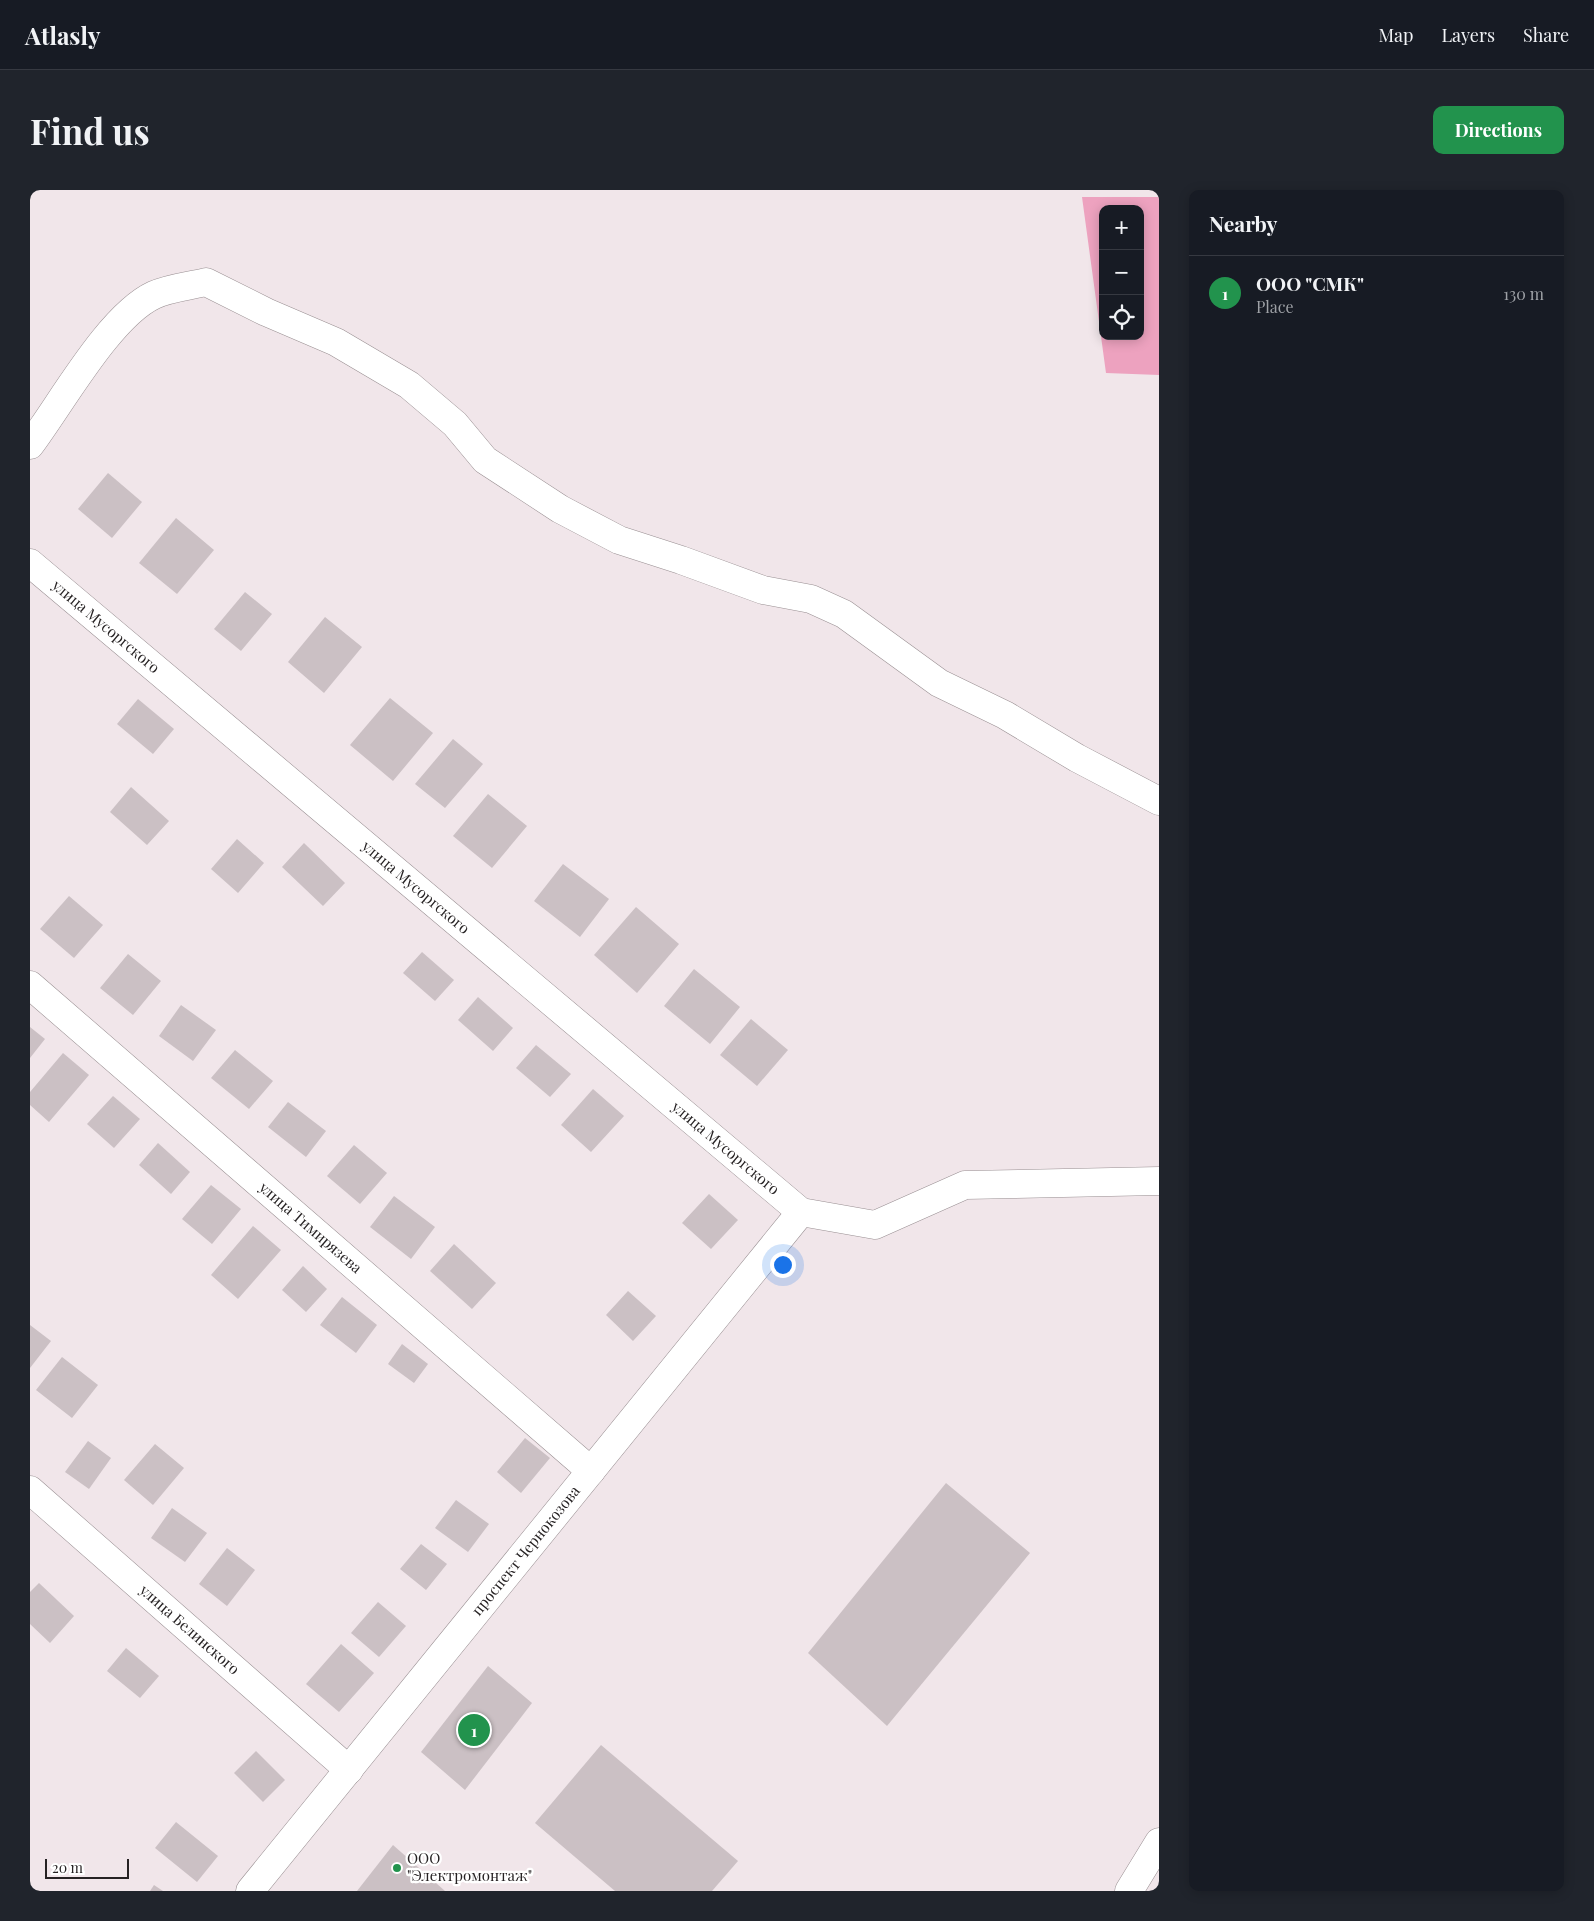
<!DOCTYPE html>
<html lang="en">
<head>
<meta charset="utf-8">
<style>
	body { margin:0; font-family:"Playfair Display",serif; background:#20242c; color:#f1f3f6 }
	.controls { position:absolute; right:15px; top:15px; display:grid; overflow:hidden; border-radius:10px; box-shadow:0 2px 12px #0003 }
	.controls button { width:45px; height:45px; display:grid; place-items:center; padding:0; border:0; border-bottom:1px solid #363941; background:#171b24; color:#f1f3f6; font:25px sans-serif }
	.scale { position:absolute; left:15px; bottom:12px; width:84px; box-sizing:border-box; padding-left:5px; border:2px solid #262223; border-top:0; font-size:14px; line-height:18px; white-space:nowrap; color:#262223; -webkit-text-stroke:4px #fff; paint-order:stroke }
	.you { position:absolute; left:752px; top:1074px; width:18px; height:18px; margin:-12px; border:4px solid #fff; border-radius:50%; background:#1a73e8; box-shadow:0 0 0 8px #1a73e833 }
	.badge { display:grid; place-items:center; width:32px; height:32px; border-radius:50%; background:#22934d; color:#fff; font-size:16px; font-weight:700 }
	.pin { position:absolute; translate:-50% -50%; border:2px solid #fff; box-shadow:0 1px 5px #0006 }
	.list { margin:0; padding:0; list-style:none }
	h2 { display:flex; justify-content:space-between; align-items:center; height:65px; margin:0; padding:0 20px; font-size:21px }
	h2 small { font-size:16px; font-weight:400; color:#9ea1a6 }
	.list li { display:grid; grid-template-columns:32px 1fr auto; gap:15px; align-items:center; box-sizing:border-box; height:75px; padding:0 20px; border-top:1px solid #363941 }
	.list b { display:block; font-size:19px; white-space:nowrap }
	.list p { margin:0; font-size:16px; white-space:nowrap; color:#9ea1a6 }
	.list em { font-size:16px; font-style:normal; color:#9ea1a6 }
	.icon { flex:none; width:28px; height:28px; fill:none; stroke:currentColor; stroke-width:2; stroke-linecap:round; stroke-linejoin:round }
	.map { position:relative; flex:none; width:1129px; height:1701px; overflow:hidden; border-radius:10px }
	header { display:flex; align-items:center; gap:30px; box-sizing:border-box; height:70px; padding:0 25px; background:#171b24; border-bottom:1px solid #363941 }
	header strong { font-size:24px }
	nav { display:flex; gap:28px; margin-inline-start:auto; font-size:18px }
	.intro { display:flex; align-items:center; justify-content:space-between; box-sizing:border-box; height:120px; padding:0 30px }
	h1 { margin:0; font-size:35px }
	.button { padding:12px 22px; border-radius:10px; background:#22934d; color:#fff; font-size:18px; font-weight:700 }
	main { display:flex; gap:30px; padding:0 30px }
	aside { flex:1; background:#171b24; border-radius:10px; box-shadow:0 2px 12px #0003 }
	.map>svg:first-child { display:block }
	.green { fill:#eda2bf; fill-rule:evenodd }
	.building { fill:#cbc0c4 }
	.lines { fill:none; stroke-linecap:round; stroke-linejoin:round }
	.minor-casing { stroke:#998f92; stroke-width:29 }
	.minor { stroke:#fff; stroke-width:28 }
	.poi-dot { fill:#22934d; stroke:#fff; stroke-width:2 }
	.labels { text-anchor:middle; stroke-width:4.5; stroke-linejoin:round; paint-order:stroke }
	.street-label { font-size:15px; fill:#262223; stroke:#fff }
	.poi-label { font-size:15px; fill:#262223; stroke:#fff; text-anchor:start }
</style>
</head>
<body>
<header>
<strong>Atlasly</strong>
<nav><a>Map</a><a>Layers</a><a>Share</a></nav>
</header>
<div class="intro"><h1>Find us</h1><a class="button">Directions</a></div>
<main>
<div class="map">
<svg width="1129" height="1701" viewBox="0 0 1129 1701">
	<rect width="100%" height="100%" fill="#f1e6ea"/>
	<!-- green -->
	<path class="green" d="M1052 7H1129V185L1076 183ZM1073 19H1110V146H1073Z"/>
	<!-- building -->
	<g class="building">
		<path d="M78 283 112 312 82 348 48 319Z"/>
		<path d="M146 328 184 360 147 404 109 373Z"/>
		<path d="M215 402 242 424 211 461 184 439Z"/>
		<path d="M295 427 332 457 294 503 258 472Z"/>
		<path d="M360 508 403 543 363 591 320 555Z"/>
		<path d="M108 509 144 539 123 564 87 534Z"/>
		<path d="M423 549 453 574 415 618 385 594Z"/>
		<path d="M101 597 139 631 117 655 80 622Z"/>
		<path d="M458 604 497 636 462 678 423 646Z"/>
		<path d="M207 649 234 673 208 703 181 679Z"/>
		<path d="M274 653 315 693 293 716 252 677Z"/>
		<path d="M533 674 579 709 550 747 504 711Z"/>
		<path d="M39 706 73 735 44 768 10 739Z"/>
		<path d="M606 717 649 754 607 803 564 765Z"/>
		<path d="M392 762 424 790 405 811 373 783Z"/>
		<path d="M98 764 131 791 103 825 70 798Z"/>
		<path d="M664 779 710 817 680 854 634 816Z"/>
		<path d="M448 807 483 838 463 861 428 830Z"/>
		<path d="M151 815 186 840 163 871 129 846Z"/>
		<path d="M721 829 758 860 727 896 690 865Z"/>
		<path d="M0 837 15 849 0 868Z"/>
		<path d="M506 855 541 884 520 907 486 878Z"/>
		<path d="M205 860 243 891 219 919 181 888Z"/>
		<path d="M33 863 59 885 19 932 0 915V902Z"/>
		<path d="M563 899 594 926 561 962 531 935Z"/>
		<path d="M83 906 110 929 84 958 57 934Z"/>
		<path d="M258 912 296 941 276 967 238 937Z"/>
		<path d="M128 953 160 982 141 1004 109 975Z"/>
		<path d="M324 955 357 983 330 1014 297 986Z"/>
		<path d="M181 995 211 1019 182 1054 152 1029Z"/>
		<path d="M679 1004 708 1030 681 1059 652 1033Z"/>
		<path d="M364 1006 405 1037 381 1069 340 1037Z"/>
		<path d="M223 1036 251 1060 208 1109 181 1085Z"/>
		<path d="M424 1054 466 1093 442 1119 400 1081Z"/>
		<path d="M273 1076 297 1099 276 1122 252 1100Z"/>
		<path d="M598 1101 626 1126 603 1151 576 1125Z"/>
		<path d="M312 1107 347 1135 326 1163 290 1135Z"/>
		<path d="M0 1135 21 1151 0 1178Z"/>
		<path d="M372 1154 398 1174 384 1193 358 1174Z"/>
		<path d="M32 1167 68 1195 42 1228 6 1200Z"/>
		<path d="M495 1248 520 1268 491 1303 467 1282Z"/>
		<path d="M58 1251 81 1268 59 1299 35 1282Z"/>
		<path d="M125 1254 154 1278 123 1315 94 1290Z"/>
		<path d="M916 1293 1000 1363 857 1536 778 1463Z"/>
		<path d="M426 1310 459 1334 438 1362 405 1338Z"/>
		<path d="M142 1318 177 1343 155 1372 121 1348Z"/>
		<path d="M391 1354 417 1374 396 1400 370 1379Z"/>
		<path d="M197 1358 225 1380 197 1416 169 1394Z"/>
		<path d="M9 1393 44 1426 20 1453 0 1434V1402Z"/>
		<path d="M348 1412 376 1436 349 1467 321 1443Z"/>
		<path d="M311 1454 344 1483 309 1522 276 1494Z"/>
		<path d="M96 1458 129 1486 110 1508 77 1481Z"/>
		<path d="M458 1476 502 1513 435 1600 391 1562Z"/>
		<path d="M571 1555 708 1671 682 1701H585L505 1633Z"/>
		<path d="M226 1561 255 1590 233 1612 204 1583Z"/>
		<path d="M146 1632 188 1666 167 1692 125 1658Z"/>
		<path d="M363 1655 415 1701H327Z"/>
		<path d="M124 1695 133 1701H120Z"/>
	</g>
	<g class="lines">
		<!-- minor casing -->
		<g class="minor-casing">
			<g id="minor">
				<path d="M0 255C31 214 79 126 124 105 139 98 160 96 176 92L236 122 306 152 379 195 425 234 455 270 530 319 589 350 651 370 733 400 781 409 814 424 909 493 975 525 1047 568 1129 611"/>
				<path id="s1" d="M0 373 771 1022 845 1035 935 995 1129 991"/>
				<path id="s2" d="M0 795 561 1281"/>
				<path id="s3" d="M0 1300 319 1580"/>
				<path id="s4" d="M220 1701 771 1022"/>
				<path d="M1099 1701 1129 1652"/>
			</g>
		</g>
		<!-- minor -->
		<use href="#minor" class="minor"/>
	</g>
	<!-- markers -->
	<circle class="poi-dot" cx="367" cy="1678" r="5"/>
	<g class="labels">
		<!-- street labels -->
		<g class="street-label">
			<text dy="5" stroke="none"><textPath href="#s1" startOffset="99">улица Мусоргского</textPath></text>
			<text dy="5" stroke="none"><textPath href="#s1" startOffset="504">улица Мусоргского</textPath></text>
			<text dy="5" stroke="none"><textPath href="#s1" startOffset="909">улица Мусоргского</textPath></text>
			<text dy="5" stroke="none"><textPath href="#s2" startOffset="371">улица Тимирязева</textPath></text>
			<text dy="5" stroke="none"><textPath href="#s4" startOffset="438">проспект Чернокозова</textPath></text>
			<text dy="5" stroke="none"><textPath href="#s3" startOffset="212">улица Белинского</textPath></text>
		</g>
		<!-- poi labels -->
		<g class="poi-label">
			<text x="377" y="1674">ООО<tspan x="377" dy="17">"Электромонтаж"</tspan></text>
		</g>
	</g>
</svg>
<div class="controls">
<button>+</button>
<button>−</button>
<button><svg class="icon" aria-label="locate" viewBox="0 0 24 24"><circle cx="12" cy="12" r="6"/><path d="M12 2v4M12 18v4M2 12h4M18 12h4"/></svg></button>
</div>
<div class="scale">20 m</div>
<div class="you"></div>
<div class="pin badge" style="left:444px;top:1540px">1</div>
</div>
<aside>
<h2>Nearby<small></small></h2>
<ul class="list">
<li><span class="badge">1</span><div><b>ООО &quot;СМК&quot;</b><p>Place</p></div><em>130 m</em></li>
</ul>
</aside>
</main>
</body>
</html>
